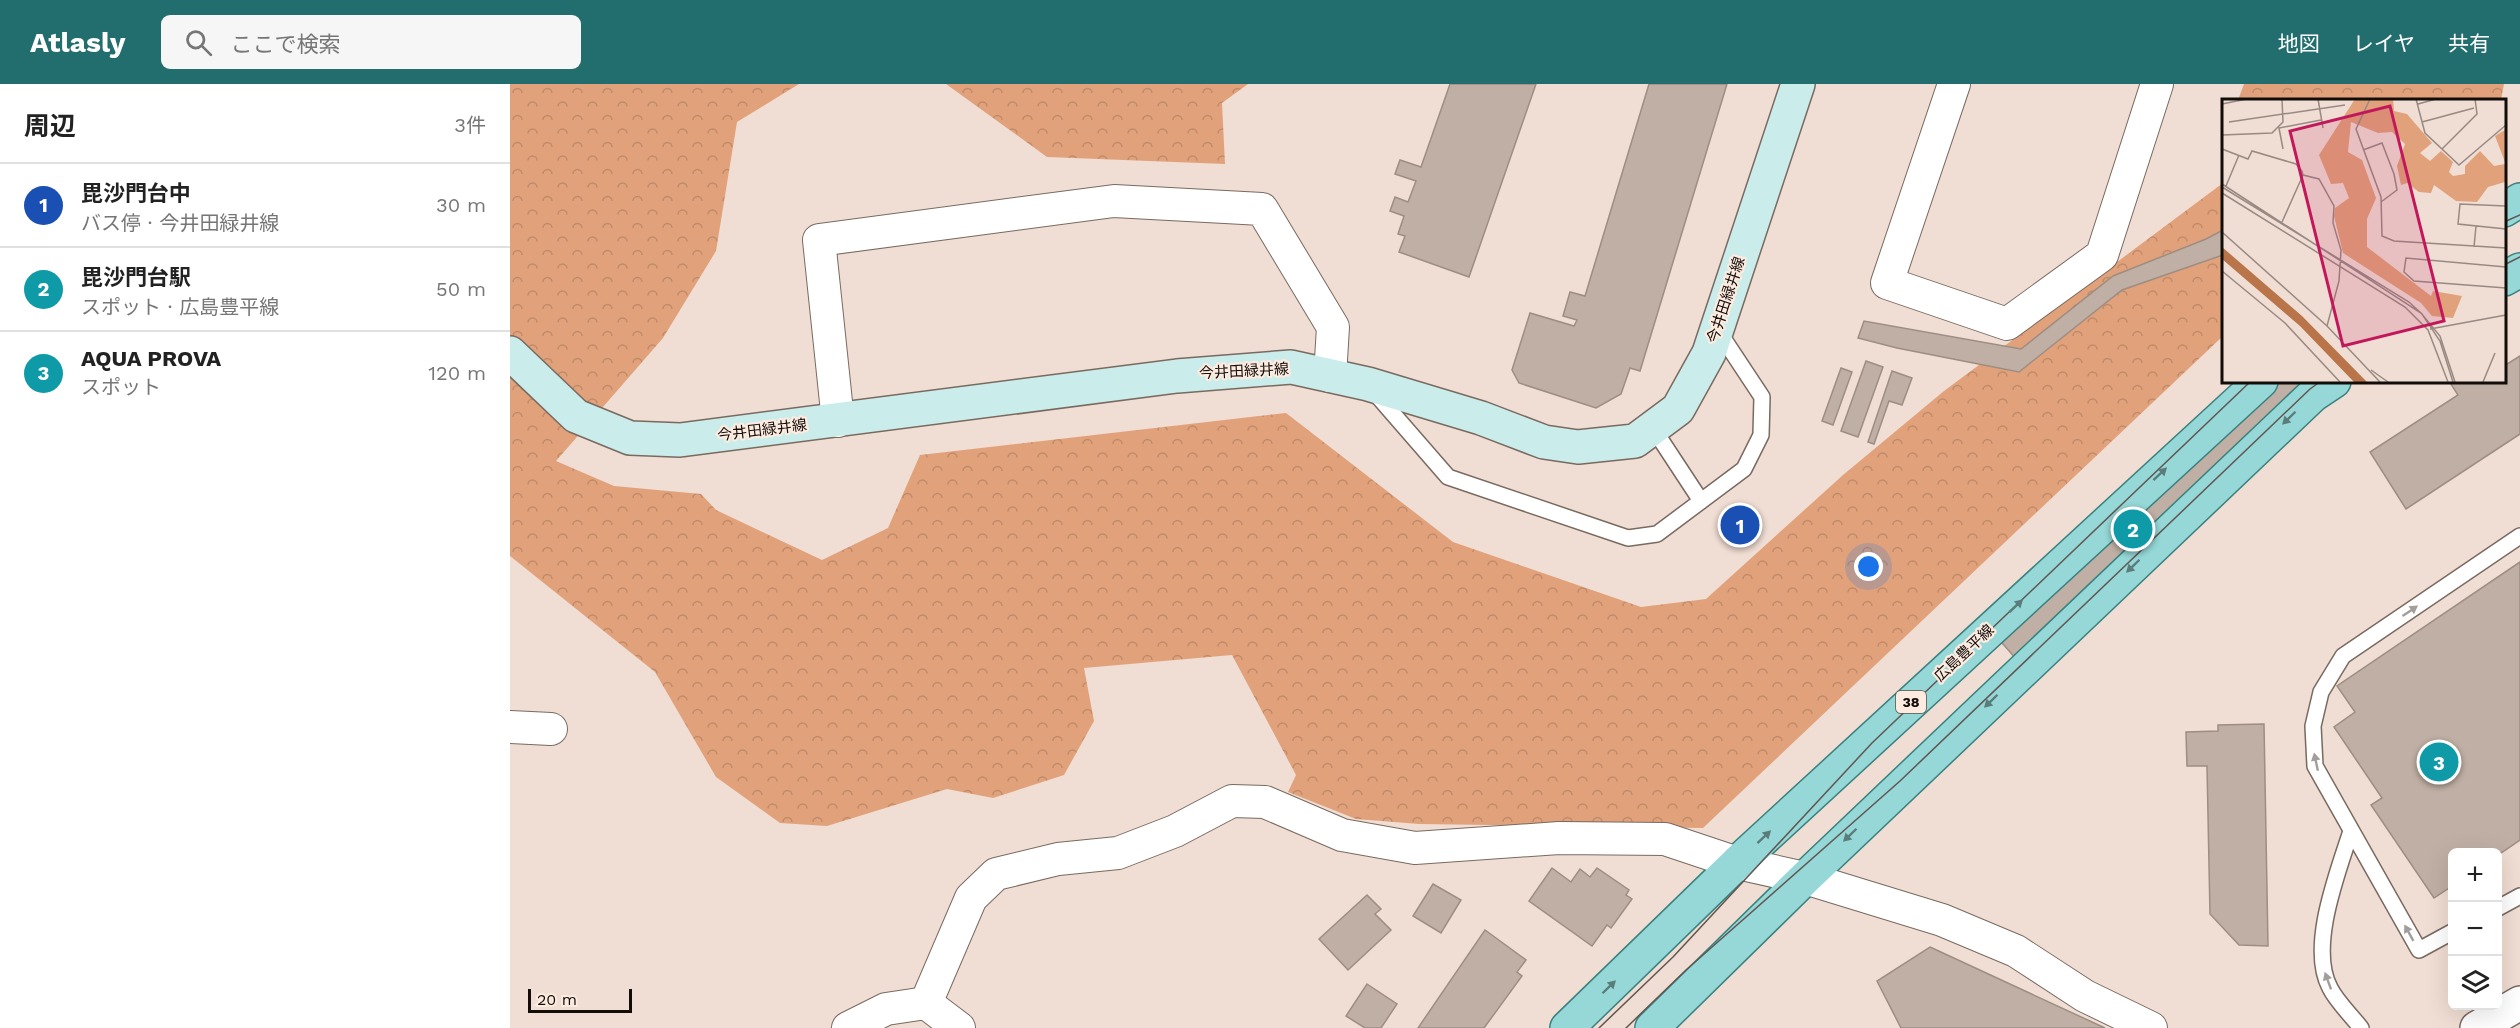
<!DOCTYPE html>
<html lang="ja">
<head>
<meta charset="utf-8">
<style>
	body { margin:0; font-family:"Work Sans","Noto Sans JP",sans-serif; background:#f6f6f6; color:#222 }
	.controls { position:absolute; right:18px; bottom:18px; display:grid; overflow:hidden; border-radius:9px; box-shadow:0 6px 24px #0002 }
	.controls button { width:54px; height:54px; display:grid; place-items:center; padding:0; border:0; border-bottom:2px solid #e0e0e0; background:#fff; color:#222; font:30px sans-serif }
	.scale { position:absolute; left:18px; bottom:15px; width:104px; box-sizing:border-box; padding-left:6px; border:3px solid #130d0a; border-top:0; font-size:16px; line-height:21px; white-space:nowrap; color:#130d0a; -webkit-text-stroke:4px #fdebe0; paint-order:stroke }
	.you { position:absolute; left:1359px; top:483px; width:21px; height:21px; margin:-15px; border:4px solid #fff; border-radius:50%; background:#1a73e8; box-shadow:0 0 0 9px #1a73e833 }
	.badge { display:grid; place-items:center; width:39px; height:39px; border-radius:50%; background:#226d6d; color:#fff; font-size:20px; font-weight:700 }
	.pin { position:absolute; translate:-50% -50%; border:3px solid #fff; box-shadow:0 2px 6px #0006 }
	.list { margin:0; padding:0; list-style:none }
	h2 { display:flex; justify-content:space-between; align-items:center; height:78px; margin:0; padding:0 24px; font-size:26px }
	h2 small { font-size:20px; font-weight:400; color:#767676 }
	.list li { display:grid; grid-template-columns:39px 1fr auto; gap:18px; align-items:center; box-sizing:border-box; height:84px; padding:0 24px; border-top:2px solid #e0e0e0 }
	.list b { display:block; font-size:22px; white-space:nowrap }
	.list p { margin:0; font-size:20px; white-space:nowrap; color:#767676 }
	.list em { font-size:20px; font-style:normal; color:#767676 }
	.icon { flex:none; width:33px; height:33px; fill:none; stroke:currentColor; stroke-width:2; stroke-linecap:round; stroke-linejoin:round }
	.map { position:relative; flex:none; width:2010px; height:944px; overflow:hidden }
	header { display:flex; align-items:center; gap:36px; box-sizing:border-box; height:84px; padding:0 30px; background:#226d6d; color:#fff }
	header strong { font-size:28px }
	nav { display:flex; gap:33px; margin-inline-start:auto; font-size:21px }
	.search { width:420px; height:54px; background:#f6f6f6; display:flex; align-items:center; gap:15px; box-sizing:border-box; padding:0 21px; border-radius:9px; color:#767676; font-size:22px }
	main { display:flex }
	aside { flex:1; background:#fff }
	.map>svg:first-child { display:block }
	.forest { fill:url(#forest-crowns) }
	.building { fill:#c0afa4; stroke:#9d8d83; stroke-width:1.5 }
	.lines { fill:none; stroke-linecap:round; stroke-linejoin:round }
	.service-casing { stroke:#796a60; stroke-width:18 }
	.minor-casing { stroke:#796a60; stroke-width:34 }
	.tertiary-casing { stroke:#796a60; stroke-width:36 }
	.secondary-casing { stroke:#796a60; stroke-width:36 }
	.primary-casing { stroke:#39807e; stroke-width:36 }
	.service { stroke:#fff; stroke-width:15 }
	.minor { stroke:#fff; stroke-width:32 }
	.tertiary { stroke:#fff; stroke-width:33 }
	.secondary { stroke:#caeceb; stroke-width:33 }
	.primary { stroke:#95d8d7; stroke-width:33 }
	.tram { stroke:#615651; stroke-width:1.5 }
	.oneway { fill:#5a7d7b }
	.oneway2 { fill:#a19e9d }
	.labels { text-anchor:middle; stroke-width:4.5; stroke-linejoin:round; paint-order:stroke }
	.shield { fill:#fdebe0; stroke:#59504a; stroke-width:1.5 }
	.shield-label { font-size:14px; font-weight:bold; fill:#130d0a }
	.street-label { font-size:15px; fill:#130d0a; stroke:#fdebe0 }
	.inset-road { fill:none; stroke:#988a83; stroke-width:1.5 }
	.view { fill:#c2185b; fill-opacity:0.15; stroke:#c2185b; stroke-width:3 }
	.inset-edge { fill:none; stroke:#130d0a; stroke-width:3 }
</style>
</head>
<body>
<header>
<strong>Atlasly</strong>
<div class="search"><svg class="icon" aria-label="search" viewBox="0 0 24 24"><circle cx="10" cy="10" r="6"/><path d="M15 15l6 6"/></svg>ここで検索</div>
<nav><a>地図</a><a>レイヤ</a><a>共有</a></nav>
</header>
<main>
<aside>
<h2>周辺<small>3件</small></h2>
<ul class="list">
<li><span class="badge" style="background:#1a4fb4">1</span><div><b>毘沙門台中</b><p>バス停 · 今井田緑井線</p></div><em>30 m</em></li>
<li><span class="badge" style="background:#0f9aa8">2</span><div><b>毘沙門台駅</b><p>スポット · 広島豊平線</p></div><em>50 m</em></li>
<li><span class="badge" style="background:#0f9aa8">3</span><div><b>AQUA PROVA</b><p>スポット</p></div><em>120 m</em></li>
</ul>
</aside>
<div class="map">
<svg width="2010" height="944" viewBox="0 0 2010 944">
	<defs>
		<pattern id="forest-crowns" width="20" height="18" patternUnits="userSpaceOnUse" patternTransform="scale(1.5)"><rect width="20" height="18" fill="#e1a27b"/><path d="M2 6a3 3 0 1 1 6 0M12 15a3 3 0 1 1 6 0" fill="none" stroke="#c08a69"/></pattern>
	</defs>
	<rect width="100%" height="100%" fill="#f0ddd3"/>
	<!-- forest -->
	<g class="forest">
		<path d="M0 0H289L227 38 206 167 153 254 46 377 104 402 191 410 206 426 312 476 378 444 410 371 776 329 943 458 1131 523 1196 515 1333 391 1434 307 1713 99V252L1193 744 909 740 846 735 778 708 786 691 722 571 574 584 584 637 554 691 483 714 437 705 317 742 270 739 206 693 145 588 0 472Z"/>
		<path d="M436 0H738L712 19 715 80 537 73Z"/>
		<path d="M1734 0H1994L1991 16H1728Z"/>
	</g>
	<!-- building -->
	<g class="building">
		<path d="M940 0H1026L959 193 889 168 895 152 888 150 894 132 880 127 885 113 898 118 906 97 885 90 890 76 911 83Z"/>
		<path d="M1139 0H1217L1130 287 1120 284 1111 310 1086 324 1009 299 1002 286 1020 229 1064 242 1067 236 1053 232 1060 208 1075 212Z"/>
		<path d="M1713 146V171L1612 206 1509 288 1387 264 1348 254 1354 237 1511 265 1603 192 1696 155Z"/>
		<path d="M2010 272V350L1896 425 1860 368 1948 311 1939 297H1994V282Z"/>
		<path d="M1356 277 1373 283 1348 353 1331 347Z"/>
		<path d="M1331 284 1342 288 1323 341 1312 337Z"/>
		<path d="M1382 287 1402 294 1392 321 1379 317 1364 360 1358 358Z"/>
		<path d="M1753 297H1810L1507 576 1486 552Z"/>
		<path d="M2010 478V756L1988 771V768H1942V802L1924 814 1861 721 1872 714 1824 643 1845 628 1827 602Z"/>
		<path d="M1754 640 1758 862 1729 861 1700 830 1697 682H1677L1676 648 1708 647V641Z"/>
		<path d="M1042 784 1061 798 1070 785 1080 793 1087 784 1119 806 1116 811 1122 815 1101 844 1097 841 1082 862 1019 817Z"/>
		<path d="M923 800 951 816 931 849 903 832Z"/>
		<path d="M857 811 871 825 865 830 881 846 838 886 809 855Z"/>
		<path d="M975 846 1016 876 1007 888 1012 892 974 944H908Z"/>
		<path d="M1420 863 1595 944H1391L1367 897Z"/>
		<path d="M857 900 887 920 871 944H855L836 932Z"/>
	</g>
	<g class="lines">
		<!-- service casing -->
		<g class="service-casing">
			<g id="service">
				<path d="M865 309 938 393 1118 454 1147 450 1234 385 1251 351 1252 313 1207 245"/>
				<path d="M1143 344 1191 417"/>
				<path d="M1841 747C1828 788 1798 863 1820 904 1827 918 1841 931 1851 944"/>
				<path d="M1988 824 2010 812"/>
				<path d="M1942 848 1909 866 1805 682 1803 642 1811 608 1833 572 2010 452"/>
			</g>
		</g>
		<!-- minor casing -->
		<g class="minor-casing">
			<g id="minor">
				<path d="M1444 0 1377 199 1497 240 1592 171 1647 0"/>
				<path d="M328 337 309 156 604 117 752 125 823 243 820 292"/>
				<path d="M0 643 41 645"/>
				<path d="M416 919 461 814 486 790 548 775 608 769 665 747 722 717 755 718 832 751 905 764 1049 754 1155 755 1227 779 1295 794 1432 836 1506 867 1575 912 1641 944"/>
				<path d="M338 944 376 925 416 919 449 944"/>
			</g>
		</g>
		<!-- tertiary casing -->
		<g class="tertiary-casing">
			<path id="tertiary" d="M1967 944 2010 919"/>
		</g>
		<!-- secondary casing -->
		<g class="secondary-casing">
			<path id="secondary" d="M0 269 66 332 120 354 170 356 667 292 781 283 858 300 971 334 1034 358 1068 363 1125 357 1168 325 1199 269 1288 0"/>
		</g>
		<!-- primary casing -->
		<g class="primary-casing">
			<g id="primary">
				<path d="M1994 126 2010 116"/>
				<path d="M1994 195 2010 186"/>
				<path d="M1057 944 1227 779 1751 297"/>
				<path d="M1142 944 1295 794 1803 311 1824 297"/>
			</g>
		</g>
		<!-- service -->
		<use href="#service" class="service"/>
		<!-- minor -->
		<use href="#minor" class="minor"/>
		<!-- tertiary -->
		<use href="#tertiary" class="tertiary"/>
		<!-- secondary -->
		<use href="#secondary" class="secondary"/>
		<!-- primary -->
		<use href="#primary" class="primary"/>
		<!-- tram -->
		<g class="tram">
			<path d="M1994 138 2010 131"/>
			<path d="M1994 181 2010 173"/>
			<path d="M1089 944 1163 873 1362 659 1741 297"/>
			<path d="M1116 944 1176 886 1390 697 1800 305 1811 297"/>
		</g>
	</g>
	<!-- one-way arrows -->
	<defs><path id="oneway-solid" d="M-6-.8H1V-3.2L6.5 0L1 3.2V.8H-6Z" transform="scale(1.5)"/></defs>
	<g class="oneway">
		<use href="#oneway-solid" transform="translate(1779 334) rotate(136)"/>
		<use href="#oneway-solid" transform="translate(1650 390) rotate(-43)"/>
		<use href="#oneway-solid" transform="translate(1623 482) rotate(136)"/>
		<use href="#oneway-solid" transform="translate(1506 522) rotate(-43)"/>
		<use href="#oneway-solid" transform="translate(1481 617) rotate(136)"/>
		<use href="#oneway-solid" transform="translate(1340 751) rotate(136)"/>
		<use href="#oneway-solid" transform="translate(1254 753) rotate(-43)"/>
		<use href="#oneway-solid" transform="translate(1099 903) rotate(-44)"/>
	</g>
	<g class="oneway2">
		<use href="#oneway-solid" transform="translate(1900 527) rotate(-34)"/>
		<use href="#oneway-solid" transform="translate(1806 678) rotate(-102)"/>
		<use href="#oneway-solid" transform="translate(1899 849) rotate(-119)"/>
		<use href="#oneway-solid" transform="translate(1818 897) rotate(-110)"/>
	</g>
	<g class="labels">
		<!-- shield labels -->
		<rect class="shield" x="1386" y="607" width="30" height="22" rx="4.5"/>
		<g class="shield-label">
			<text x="1401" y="623">38</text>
		</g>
		<!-- street labels -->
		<g class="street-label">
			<text transform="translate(1216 216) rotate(-72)" y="5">今井田緑井線</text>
			<text transform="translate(734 287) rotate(-3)" y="5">今井田緑井線</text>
			<text transform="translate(252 346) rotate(-7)" y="5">今井田緑井線</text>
			<text transform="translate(1454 569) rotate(-43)" y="5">広島豊平線</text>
		</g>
	</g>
	<!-- overview -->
	<g transform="translate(1712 15)">
		<rect width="284" height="284" fill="#f0ddd3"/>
		<path d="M133 0H171L172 12 185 15 210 44 198 54 208 62 219 52 231 63 227 73 231 77 243 75V67L258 52 272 67 283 65V83L266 88 255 103 234 102 212 86 209 94 197 93 185 84 179 86 175 67 183 45 170 33 156 34 129 23 126 53 140 61 154 99 145 120V148L209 197 211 192 240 197 231 219 210 217 199 204 121 154 112 117 113 109 127 99 121 84 109 85 97 56ZM283 31V63L273 37Z" fill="#e1a27b"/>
		<path d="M0 148 80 217 145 283H132L78 227 0 160Z" fill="#b97549"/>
		<path class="inset-road" d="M96 0 101 29M148 0 134 30 159 98 160 137 172 142 284 149M194 0 203 34 237 66 284 26M0 5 25 0M196 5 214 0M7 23 123 6M200 23 252 9M0 36 50 34 61 23 60 0M0 50 26 60 30 52 74 65 80 72 81 76 60 123M61 50 57 29 99 21M220 50 255 15 253 0M141 51 160 44 172 75 175 91 159 103M81 76 97 80 112 107 111 124 119 151 117 182 105 227M0 85 199 214 218 237 233 283M4 87 17 56M0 88 187 203 200 215 218 242 231 283M0 94 183 208 206 231 226 283M284 107 238 105 236 125 284 130M0 133 105 227 158 283M252 148 254 127M284 168 184 159 182 173 192 182 284 189M0 172 63 224 118 283M208 230 284 216M149 271 166 283M261 283 273 254"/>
		<path class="view" d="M168 7 222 222 121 247 68 32Z"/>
		<rect width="284" height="284" class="inset-edge"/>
	</g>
</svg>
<div class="controls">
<button>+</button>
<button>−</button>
<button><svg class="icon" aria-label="layers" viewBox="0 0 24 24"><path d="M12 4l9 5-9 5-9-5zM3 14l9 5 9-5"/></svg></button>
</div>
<div class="scale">20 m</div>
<div class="you"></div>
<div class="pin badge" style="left:1230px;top:441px;background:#1a4fb4">1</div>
<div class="pin badge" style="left:1623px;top:445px;background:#0f9aa8">2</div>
<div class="pin badge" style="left:1929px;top:678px;background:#0f9aa8">3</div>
</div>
</main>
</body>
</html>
